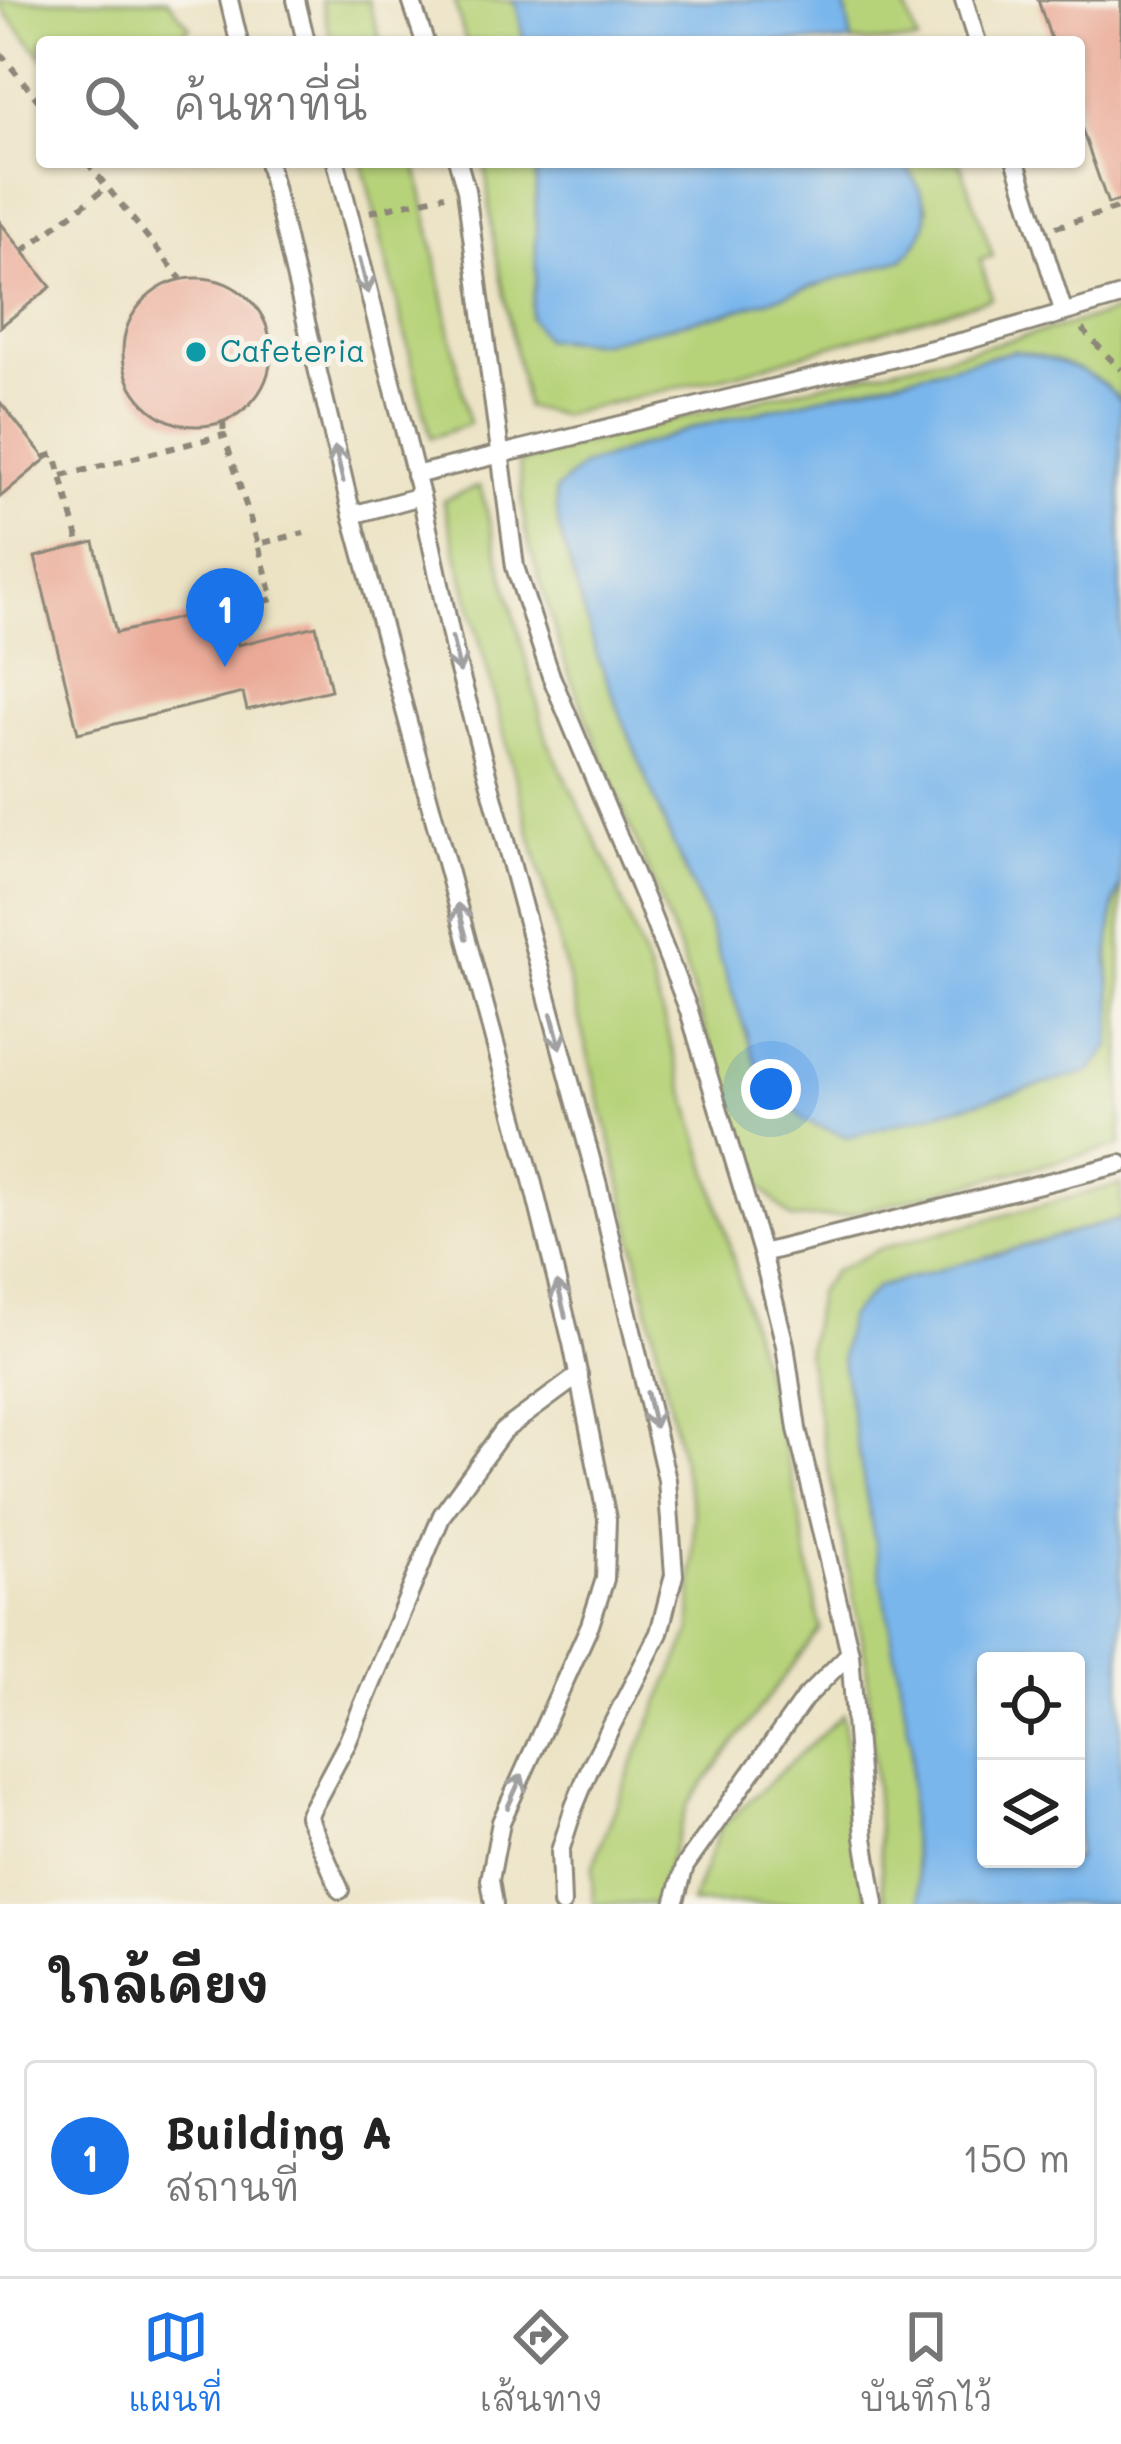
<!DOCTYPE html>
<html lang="th">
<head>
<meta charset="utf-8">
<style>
	body { margin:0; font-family:Mali,"Playpen Sans Thai",sans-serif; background:#f6f6f6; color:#222 }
	.controls { position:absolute; right:36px; bottom:36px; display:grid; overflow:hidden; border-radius:12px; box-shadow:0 3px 9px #0004 }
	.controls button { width:108px; height:108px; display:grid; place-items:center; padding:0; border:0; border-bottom:3px solid #e0e0e0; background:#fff; color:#222; font:60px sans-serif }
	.you { position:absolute; left:771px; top:1089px; width:42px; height:42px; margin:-30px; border:9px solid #fff; border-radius:50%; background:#1a73e8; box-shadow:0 0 0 18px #1a73e833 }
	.badge { display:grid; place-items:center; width:78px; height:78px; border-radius:50%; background:#1a73e8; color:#fff; font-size:39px; font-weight:700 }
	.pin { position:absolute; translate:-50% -99px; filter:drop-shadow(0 3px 6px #0008) }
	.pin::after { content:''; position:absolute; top:63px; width:42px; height:36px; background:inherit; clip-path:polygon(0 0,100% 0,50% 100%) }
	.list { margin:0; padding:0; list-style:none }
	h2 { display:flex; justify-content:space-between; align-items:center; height:156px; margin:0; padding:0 48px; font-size:51px }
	h2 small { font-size:39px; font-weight:400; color:#767676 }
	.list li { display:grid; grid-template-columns:78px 1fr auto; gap:36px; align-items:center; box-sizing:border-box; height:192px; margin:0 24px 24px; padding:0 24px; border:3px solid #e0e0e0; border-radius:12px }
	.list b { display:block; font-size:45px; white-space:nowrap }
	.list p { margin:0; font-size:39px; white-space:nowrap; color:#767676 }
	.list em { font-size:39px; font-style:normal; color:#767676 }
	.icon { flex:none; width:66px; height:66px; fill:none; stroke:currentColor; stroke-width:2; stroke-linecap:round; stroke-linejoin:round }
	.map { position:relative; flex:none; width:1121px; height:1904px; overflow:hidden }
	.search { position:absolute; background:#fff; box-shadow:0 3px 9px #0004; left:36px; right:36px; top:36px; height:132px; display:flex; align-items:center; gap:30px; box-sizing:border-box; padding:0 42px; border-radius:12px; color:#767676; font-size:45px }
	.sheet { height:372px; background:#fff }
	nav { display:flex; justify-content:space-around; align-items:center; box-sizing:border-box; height:168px; border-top:3px solid #e0e0e0; background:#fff; font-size:33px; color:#767676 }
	nav a { display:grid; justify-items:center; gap:6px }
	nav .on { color:#1a73e8 }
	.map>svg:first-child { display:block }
	.green { fill:#b7d37a; stroke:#717f52; stroke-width:3 }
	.water { fill:#79b6ec; stroke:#52708c; stroke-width:3; fill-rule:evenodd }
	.building { fill:#ebaa98 }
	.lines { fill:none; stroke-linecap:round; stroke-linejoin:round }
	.lane-casing { stroke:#8c8778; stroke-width:22 }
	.path { stroke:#8c8778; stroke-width:6; stroke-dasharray:9 9; stroke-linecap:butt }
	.lane { stroke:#fff; stroke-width:16 }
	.oneway { stroke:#a0a0a0 }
	.culture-dot { fill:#0f9aa8; stroke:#f7f3e8; stroke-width:4.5 }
	.labels { text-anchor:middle; stroke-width:10; stroke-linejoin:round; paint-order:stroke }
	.culture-label { font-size:30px; fill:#0d838f; stroke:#f7f3e8; text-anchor:start }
</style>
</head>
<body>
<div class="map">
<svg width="1121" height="1904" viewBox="0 0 1121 1904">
	<rect width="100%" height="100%" fill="#f7f3e8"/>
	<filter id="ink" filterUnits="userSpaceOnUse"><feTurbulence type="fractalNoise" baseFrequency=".00833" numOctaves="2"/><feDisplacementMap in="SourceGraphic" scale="24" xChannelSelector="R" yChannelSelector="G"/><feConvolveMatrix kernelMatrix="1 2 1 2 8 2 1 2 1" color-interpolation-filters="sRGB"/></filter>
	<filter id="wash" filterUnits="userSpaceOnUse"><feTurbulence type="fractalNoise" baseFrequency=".004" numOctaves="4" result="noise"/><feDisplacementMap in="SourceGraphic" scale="48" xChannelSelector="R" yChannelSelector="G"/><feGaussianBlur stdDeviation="2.7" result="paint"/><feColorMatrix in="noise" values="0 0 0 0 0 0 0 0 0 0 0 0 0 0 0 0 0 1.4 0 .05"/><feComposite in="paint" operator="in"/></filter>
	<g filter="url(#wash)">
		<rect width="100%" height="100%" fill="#ece3c5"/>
		<!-- green -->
		<g class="green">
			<path d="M0 0H168L190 27 171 42H42V57L0 6Z"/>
			<path d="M321 0H368L381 42H332Z"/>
			<path d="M454 0H512L517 7 524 42H466Z"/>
			<path d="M844 0H903L918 42H852Z"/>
			<path d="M362 162H416L469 424 431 438Z"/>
			<path d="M485 162H536V277L530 318 544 339 602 342 726 313 903 259 928 209 905 162H960L993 256 980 260 992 298 743 372 561 415 526 407 492 232Z"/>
			<path d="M1121 310V401C1095 370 1052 357 1014 351L699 426 582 466 555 491 559 529 597 655 667 830 707 920 759 1070 805 1121 1113 1011C1108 968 1106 925 1121 884V1145L842 1216 792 1219 761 1187 726 1096 681 954 566 666 525 531 519 463C717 401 922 368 1121 310Z"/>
			<path d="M480 486 547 740 607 863 653 983 720 1210 796 1493 820 1629 688 1804 655 1904H593L592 1868 634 1760 691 1631 694 1516 617 1165 443 500Z"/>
			<path d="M1121 1184V1219L877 1287 911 1743 910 1829 922 1904H888L883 1889 866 1660 807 1356 817 1293 833 1272 879 1249Z"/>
			<path d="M843 1714 858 1864 870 1904H691L720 1828Z"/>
		</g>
		<!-- water -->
		<g class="water">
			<path d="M512 0H844L852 42H524L517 7Z"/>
			<path d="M536 162H905C927 203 940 222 903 259L726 313 601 342 544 339 530 318 536 277Z"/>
			<path d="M1014 351C1052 357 1095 370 1121 401V884L1114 904 1108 963 1113 1011 1110 1047 1090 1072 848 1137 805 1121 759 1070 707 920 667 830 597 655 559 529 555 491 582 466 699 426Z"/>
			<path d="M1121 1219V1904H922L910 1829 911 1743 841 1356 848 1317 877 1287ZM1076 1661V1859H986V1661Z"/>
		</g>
		<g id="blocks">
			<!-- building -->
			<g class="building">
				<path d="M1038 0H1121V200L1108 204 1079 121V42H1052Z"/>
				<path d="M0 222 51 287 0 327Z"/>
				<circle cx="197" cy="352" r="74"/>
				<path d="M0 402 46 459 0 497Z"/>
				<path d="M94 542 116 633 229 606 238 645 316 626 331 690 247 710 243 693 78 733 35 557Z"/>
			</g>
		</g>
	</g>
	<g filter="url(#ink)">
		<use href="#blocks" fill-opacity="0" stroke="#8c8778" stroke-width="3"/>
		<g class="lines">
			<!-- lane casing -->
			<g class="lane-casing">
				<g id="lane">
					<path d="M229 0 239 42"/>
					<path d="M296 0 306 42"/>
					<path d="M411 0 425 42"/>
					<path d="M964 0 977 42"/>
					<path d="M268 162 352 515 532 1180 572 1343 607 1519 605 1579 590 1625 501 1822 490 1880 494 1904"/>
					<path d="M336 162 421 496 456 659 598 1185 667 1480 674 1575 659 1633 590 1768 574 1807 560 1851 562 1904"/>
					<path d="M458 162 466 190 515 567 551 676 647 904 689 1011 762 1253 785 1345 797 1429 850 1653 864 1838 875 1904"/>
					<path d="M1016 162 1063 310"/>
					<path d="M415 475 969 340 1121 296"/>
					<path d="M352 515 421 496"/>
					<path d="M762 1253 1121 1164"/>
					<path d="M340 1890 308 1816 347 1743 442 1515 503 1431 579 1375"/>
					<path d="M674 1904 685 1866 804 1699 850 1653"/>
				</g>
			</g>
			<!-- path -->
			<g class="path">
				<path d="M0 53 42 105"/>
				<path d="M1079 131 1082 130"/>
				<path d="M87 162 181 279"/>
				<path d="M370 212 445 195"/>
				<path d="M1056 227 1121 207"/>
				<path d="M23 251 107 187"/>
				<path d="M1082 329 1121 370"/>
				<path d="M223 421 224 435"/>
				<path d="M45 457 55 454 80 546"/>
				<path d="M62 476 224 435 258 544"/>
				<path d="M229 611 273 599 258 544 304 533"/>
			</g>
			<!-- lane -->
			<use href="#lane" class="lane"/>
		</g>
		<!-- one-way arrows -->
		<defs><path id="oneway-shaft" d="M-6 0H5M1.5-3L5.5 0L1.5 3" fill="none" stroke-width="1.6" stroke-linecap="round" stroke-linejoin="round" transform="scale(3)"/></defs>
		<g class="oneway">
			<use href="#oneway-shaft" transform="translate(364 276) rotate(76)"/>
			<use href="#oneway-shaft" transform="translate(339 464) rotate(-103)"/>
			<use href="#oneway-shaft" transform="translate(456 655) rotate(77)"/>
			<use href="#oneway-shaft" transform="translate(462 921) rotate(-105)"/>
			<use href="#oneway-shaft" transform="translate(556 1031) rotate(75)"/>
			<use href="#oneway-shaft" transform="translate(561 1299) rotate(-104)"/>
			<use href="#oneway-shaft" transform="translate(651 1410) rotate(77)"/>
			<use href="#oneway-shaft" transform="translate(515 1791) rotate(-66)"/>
		</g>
	</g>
	<!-- markers -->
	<circle class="culture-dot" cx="196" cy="352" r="12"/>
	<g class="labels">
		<!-- culture labels -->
		<g class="culture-label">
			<text x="220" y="362">Cafeteria</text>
		</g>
	</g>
</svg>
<div class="controls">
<button><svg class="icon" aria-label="locate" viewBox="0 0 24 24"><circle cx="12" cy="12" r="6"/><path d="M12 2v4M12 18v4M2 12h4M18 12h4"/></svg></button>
<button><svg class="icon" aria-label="layers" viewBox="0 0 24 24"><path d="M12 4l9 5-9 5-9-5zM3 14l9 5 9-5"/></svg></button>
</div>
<div class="you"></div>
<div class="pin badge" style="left:225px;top:667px">1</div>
<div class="search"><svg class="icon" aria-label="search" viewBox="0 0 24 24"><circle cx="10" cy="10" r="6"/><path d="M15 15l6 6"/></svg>ค้นหาที่นี่</div>
</div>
<section class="sheet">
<h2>ใกล้เคียง<small></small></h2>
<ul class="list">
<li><span class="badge">1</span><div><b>Building A</b><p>สถานที่</p></div><em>150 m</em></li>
</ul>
</section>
<nav>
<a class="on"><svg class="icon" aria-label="map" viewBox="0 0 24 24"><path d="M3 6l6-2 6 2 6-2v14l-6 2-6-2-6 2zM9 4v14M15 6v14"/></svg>แผนที่</a>
<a><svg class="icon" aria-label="directions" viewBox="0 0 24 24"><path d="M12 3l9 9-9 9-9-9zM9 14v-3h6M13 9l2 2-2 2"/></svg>เส้นทาง</a>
<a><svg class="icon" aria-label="saved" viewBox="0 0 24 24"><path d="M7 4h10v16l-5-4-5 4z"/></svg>บันทึกไว้</a>
</nav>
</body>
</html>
